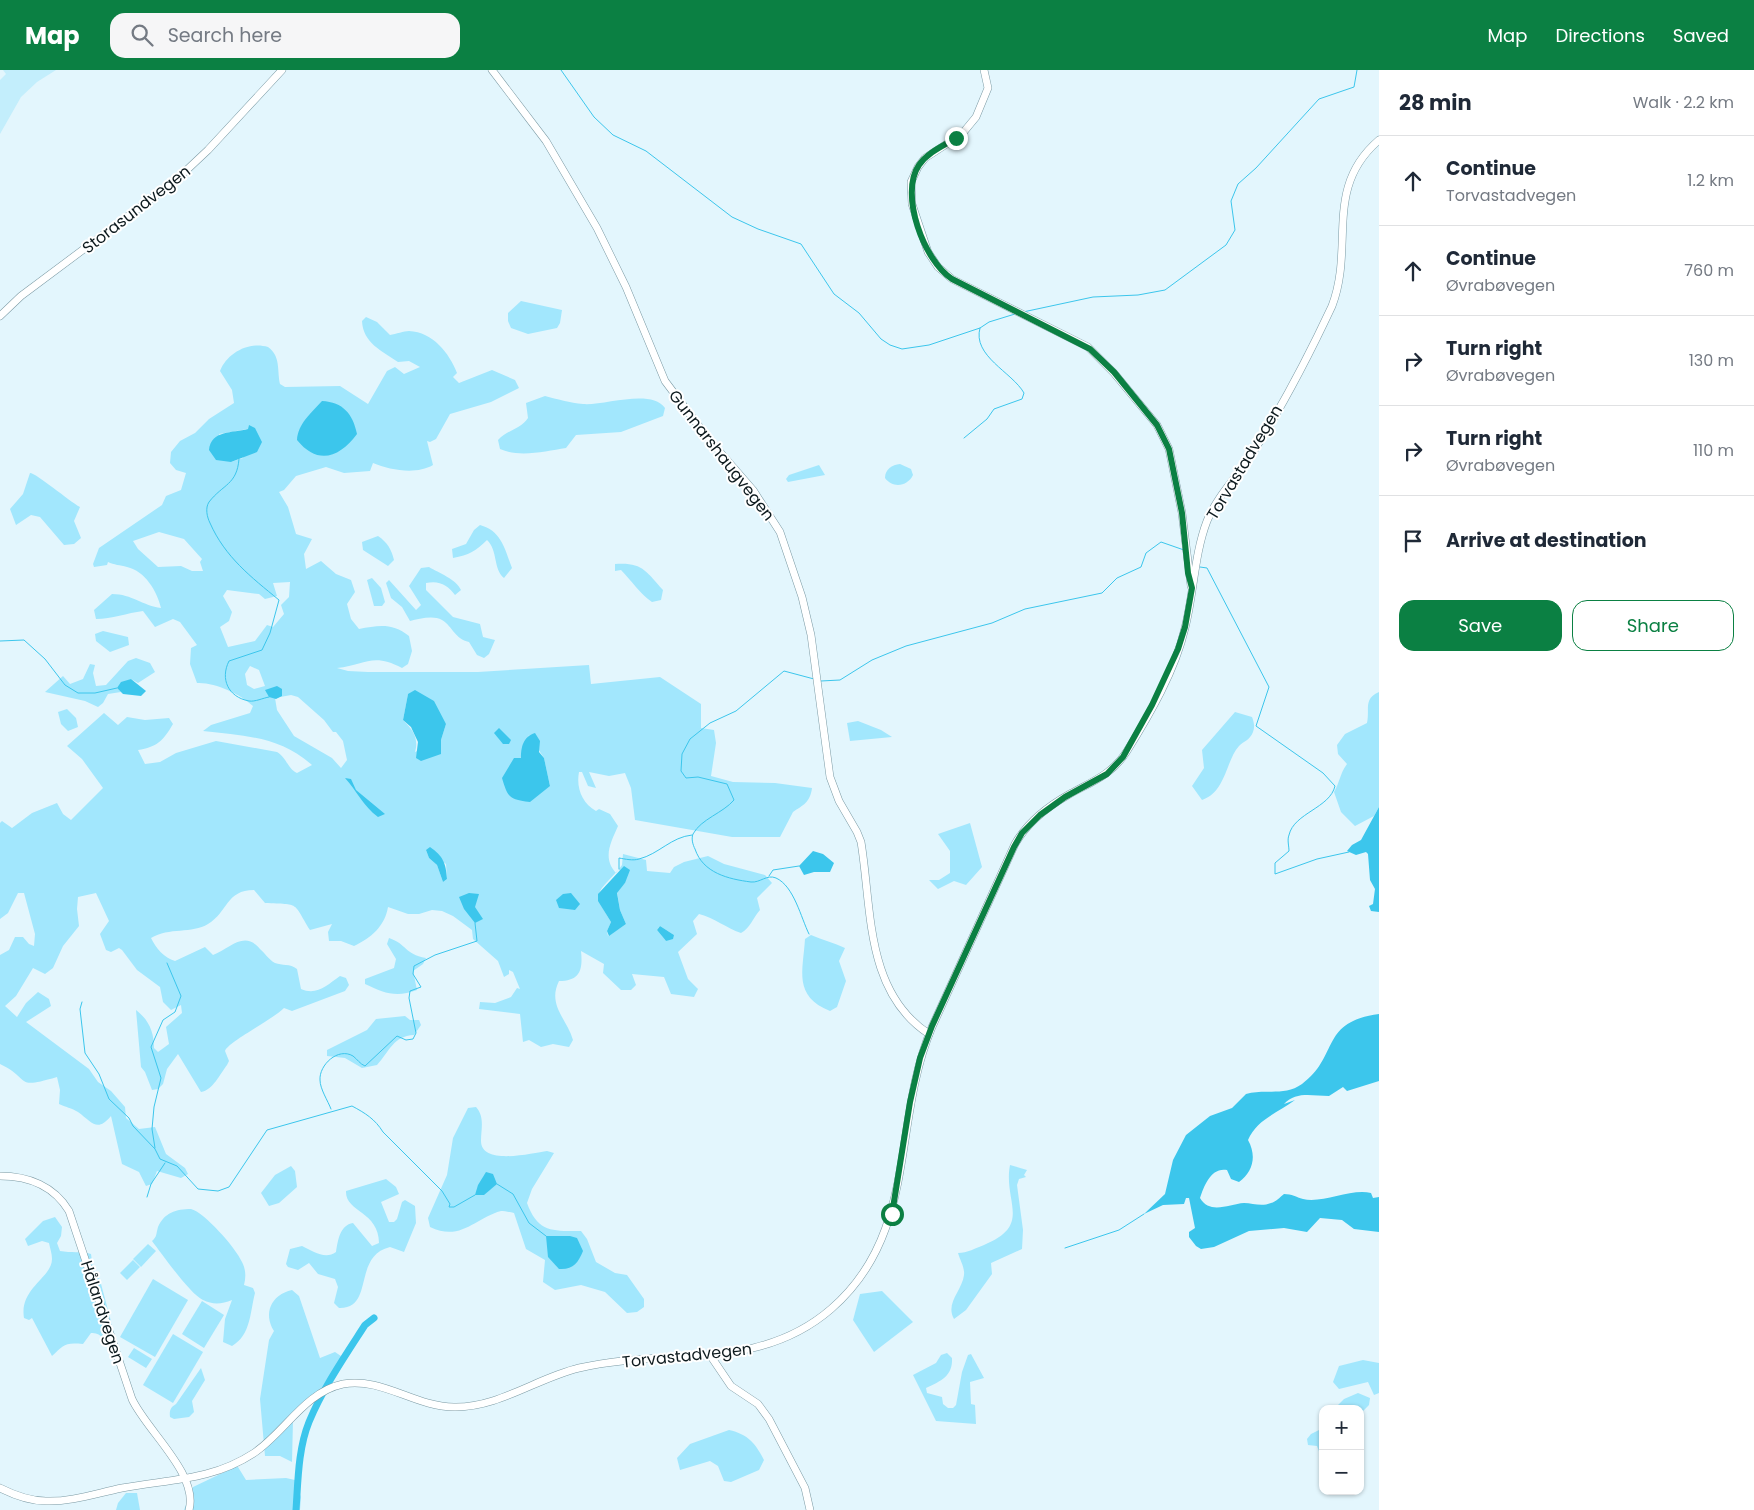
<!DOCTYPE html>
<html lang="en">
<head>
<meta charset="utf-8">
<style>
	body { margin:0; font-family:Poppins,sans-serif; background:#f6f6f7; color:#1f2937 }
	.controls { position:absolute; right:15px; bottom:15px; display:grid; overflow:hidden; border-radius:10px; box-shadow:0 1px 4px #0004 }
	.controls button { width:45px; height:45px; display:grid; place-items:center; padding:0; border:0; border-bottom:1px solid #e0e1e3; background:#fff; color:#1f2937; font:25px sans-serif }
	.stop { position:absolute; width:15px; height:15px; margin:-11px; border:4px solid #0b8043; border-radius:50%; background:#fff }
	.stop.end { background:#0b8043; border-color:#fff; box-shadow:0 1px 5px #0008 }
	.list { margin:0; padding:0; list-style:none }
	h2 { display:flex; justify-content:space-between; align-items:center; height:65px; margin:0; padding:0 20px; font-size:21px }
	h2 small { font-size:16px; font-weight:400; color:#747a83 }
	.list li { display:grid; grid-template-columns:32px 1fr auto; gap:15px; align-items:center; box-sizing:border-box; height:90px; padding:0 20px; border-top:1px solid #e0e1e3 }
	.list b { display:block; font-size:19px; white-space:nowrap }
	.list p { margin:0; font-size:16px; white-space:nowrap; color:#747a83 }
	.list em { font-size:16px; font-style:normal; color:#747a83 }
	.actions { display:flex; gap:10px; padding:15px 20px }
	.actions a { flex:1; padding:11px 0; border:1px solid #0b8043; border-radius:15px; text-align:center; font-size:18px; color:#0b8043 }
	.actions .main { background:#0b8043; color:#fff }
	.icon { flex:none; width:28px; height:28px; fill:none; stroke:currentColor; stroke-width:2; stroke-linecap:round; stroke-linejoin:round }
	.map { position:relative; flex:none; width:1379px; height:1440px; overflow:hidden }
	header { display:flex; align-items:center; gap:30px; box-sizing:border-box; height:70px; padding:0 25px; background:#0b8043; color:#fff }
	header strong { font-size:24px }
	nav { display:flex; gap:28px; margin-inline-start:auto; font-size:18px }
	.search { width:350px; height:45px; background:#f6f6f7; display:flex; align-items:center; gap:12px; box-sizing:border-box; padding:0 18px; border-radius:15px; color:#747a83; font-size:19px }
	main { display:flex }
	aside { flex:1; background:#fff }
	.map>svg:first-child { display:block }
	.built { fill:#c3eefc }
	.green { fill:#a2e7fd; fill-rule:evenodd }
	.water { fill:#3cc6ec }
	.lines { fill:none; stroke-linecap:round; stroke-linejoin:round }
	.stream { stroke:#3cc6ec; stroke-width:1 }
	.river { stroke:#3cc6ec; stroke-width:7 }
	.secondary-casing { stroke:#7b9aa4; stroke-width:8 }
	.secondary { stroke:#fff; stroke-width:7 }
	.route { stroke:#0b8043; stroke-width:6 }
	.labels { text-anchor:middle; stroke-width:4; stroke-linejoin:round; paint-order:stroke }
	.street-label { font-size:16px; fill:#0d1a1e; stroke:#fff }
</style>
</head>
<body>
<header>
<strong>Map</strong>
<div class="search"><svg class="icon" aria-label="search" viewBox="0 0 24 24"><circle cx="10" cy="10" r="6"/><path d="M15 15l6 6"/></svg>Search here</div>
<nav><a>Map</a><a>Directions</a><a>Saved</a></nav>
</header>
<main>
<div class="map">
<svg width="1379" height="1440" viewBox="0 0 1379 1440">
	<rect width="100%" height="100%" fill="#e3f6fd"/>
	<!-- built -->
	<path class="built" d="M3 0H56L37 12 21 27 0 64V10L6 4Z"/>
	<!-- green -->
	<g class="green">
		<path d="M521 231 562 240 560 253 557 258 528 264 511 258 508 251V243Z"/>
		<path d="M366 247 377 252 390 265C396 264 404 261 409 261 433 262 449 283 457 303L453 307 459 313 492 300 515 310 519 318 491 332 450 344 436 369 430 372 427 371 433 395C416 405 390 400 373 393L370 401 344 403 326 397 296 406 284 420 279 422 288 437 296 464 312 469 304 484 306 499 321 491 336 504 351 510 355 522 347 534 351 549 359 559C379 555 393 553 409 566L412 581 408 594 402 598C373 582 365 595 337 598L348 601 368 602H478L589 595 591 614 660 607 701 634V658L714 660 716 673 711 706 733 712 775 713 812 718C810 733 803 735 793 742L780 767H732L635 750 631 718 625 703 609 706 589 702 596 718 588 716 582 702H579C576 718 582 733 596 741L599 739 610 744 618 756C611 772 602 788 616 803L622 795 623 784 646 790 647 801 670 803 674 797 684 792 708 786 724 794 765 805 772 813 757 828 760 840C753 848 750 858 741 863 726 858 715 848 699 844L693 851 697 864 678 882 688 909 698 919 694 927 671 924 664 907 632 904 636 915 631 920H621L603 903 604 894 581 881C583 900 580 911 559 911 547 935 567 949 573 970L569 977 553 974 541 977 529 970 523 972 520 944 479 939 480 932 495 933 511 927 517 918 520 919 513 902 509 900V904L504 907 498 891 473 869 472 860 453 846 442 841 432 840 419 844H408L388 837C385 856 371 868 354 876L341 871H329L328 862 332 854 310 860C292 831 301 835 265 833L254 820C226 820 228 842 208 854 192 864 169 857 151 868 156 878 164 888 175 891L205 877 213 885C231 878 244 860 260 879 265 883 269 890 275 893 282 896 290 893 297 899L301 919C317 926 327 915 340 906L346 908 349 915 345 921 292 941 284 938C272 950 228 972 225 981L229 991 227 995C220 1004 213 1020 201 1022L178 984 167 999 163 1014 158 1019 152 1020 145 1002 141 997 136 940C149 950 154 962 154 978L158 982 169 974 166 957 182 943 181 935 171 940 163 932 160 917 137 900 122 880 119 878 111 882 106 880 100 864 109 851 96 823 78 827 77 839 79 856 63 876 53 898 45 904 33 898 16 926 5 936 17 947 26 933 38 922 49 929 51 936 26 952 89 999 98 1012 111 1021 125 1037 126 1048 139 1059 155 1057 166 1084 185 1098 188 1104 181 1108 157 1101 152 1114 146 1116 139 1102 122 1094 111 1046C97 1063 92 1052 78 1042 72 1038 65 1037 59 1034L60 1020 57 1007C13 1020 32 1009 0 994V885L9 880 15 867H23L29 874 34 876 35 864 24 823H18L8 843 0 849V753L2 751 12 758 32 743 57 733 63 744 71 750 103 718 82 689 67 676 104 643 118 655 127 647 145 650 169 648 173 654C163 671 157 677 138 680L145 694 160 692 176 683 216 671 277 682C287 688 287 698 297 703L312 695C279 666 245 666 203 661L211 655 250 643 253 636C240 624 215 612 197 613L190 594 191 578 197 575 180 552 173 549 155 557 143 541C127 543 112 549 96 549L94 540 112 524C132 524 143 536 161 538 157 521 145 501 127 497 120 495 114 495 108 492L107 495 94 497 93 494 99 478 162 435 166 426 181 420 186 403 176 400 170 393 171 382 180 371 195 363 209 349 234 333 232 320 220 301C227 283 249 271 268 277 281 286 277 301 280 314L285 317 340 316 368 334 387 301 395 297 404 304 420 297 409 291 398 292C382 281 363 273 362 251ZM249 355 243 388 231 392 219 364 248 359ZM159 462 184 469 202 489 200 492 203 501H192L181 496 158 497 138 479 133 471ZM290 512 289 527 281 535 284 544 273 557 267 555 255 571 228 577 220 557 229 551 232 542 223 526 227 520 259 524 265 529 277 526 273 513ZM250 596 259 600 265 616 254 619 247 615 245 604ZM408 624 446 654 441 670 415 682C419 668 413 660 403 650ZM291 625 298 627 324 650 333 662H336L343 671 347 690 341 698 332 688 294 666 277 640 275 628ZM529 665 544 688 550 716 521 689ZM426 780 446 794 447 809 443 812 437 795 429 788ZM619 799 625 813 617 822 620 840 626 854 608 866 607 861 611 852C592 821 596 825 619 799ZM659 857 660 856 674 865 666 871 657 860Z"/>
		<path d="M545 326C557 329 570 333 583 334 603 336 651 318 665 338L663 346 621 362 576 365 566 378C546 381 520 388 500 379L498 370C507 360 521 359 528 348L526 333Z"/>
		<path d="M900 394 911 399 913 405C908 416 893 419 885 408 885 399 892 395 900 394Z"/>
		<path d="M819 395 825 405 788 412 786 409 789 405Z"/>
		<path d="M30 403C36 403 69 431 80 437L74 451 81 468 74 474 64 475 40 447 31 445 16 455 10 439 23 424Z"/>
		<path d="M480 455C502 461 505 480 512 498L504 508C493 499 498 480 487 470 476 481 469 485 453 488L452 479 466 474 474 460Z"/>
		<path d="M378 466C388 473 391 479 394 490L388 496 363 480 362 472Z"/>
		<path d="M615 494C642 492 646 501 663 520L661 530 652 532C639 523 632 511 621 500L615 501Z"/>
		<path d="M429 497C439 503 456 509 461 520L455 525C448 515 439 510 426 513V520L453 547 480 554 483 567 495 570 489 584 484 588 477 585 469 572C455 569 453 557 442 550 433 545 419 549 410 551L402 537 391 528 386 513 389 510 416 540 421 535 409 516 421 498Z"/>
		<path d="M372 508 381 518 385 532 382 536H374L367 510Z"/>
		<path d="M103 561 128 567 129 575 110 582 96 571 95 564Z"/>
		<path d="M136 588 150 593 155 602 138 613 131 609 117 618 121 622 108 624 103 633 98 637 85 631 45 622 63 606 70 614 83 609 90 594 95 595 93 603 96 616 106 615 128 591Z"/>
		<path d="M1379 622V737L1374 746 1355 756 1341 742 1334 722C1340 712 1340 703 1347 694L1338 684 1337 675 1345 664 1367 653C1370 639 1363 629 1379 622Z"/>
		<path d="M67 639 76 648 78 657 68 661 61 654 58 642Z"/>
		<path d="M1235 642 1252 647C1254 652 1255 657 1253 662 1250 670 1244 671 1239 676 1226 690 1226 722 1202 730L1192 716 1204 698 1202 680Z"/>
		<path d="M858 651 881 660 892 667 850 671 847 653Z"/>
		<path d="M970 753 982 797 966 815 954 811 938 819 929 810H939L950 803V781L938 764Z"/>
		<path d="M811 865C823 870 834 873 845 878L839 891 846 911 837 937 830 941C793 926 803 901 805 869Z"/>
		<path d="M389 868C407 874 404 884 426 888L423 894 413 901 417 920C396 928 384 923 365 914V909L394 898 396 889 387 874Z"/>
		<path d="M405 946 410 950H419L421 955 414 965C393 966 390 981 377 995L362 998 345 988 327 986V980L367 960 376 949Z"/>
		<path d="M476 1037C485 1047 481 1059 481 1071 481 1096 533 1083 547 1081L554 1083 532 1119 527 1133C538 1163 553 1161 581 1161L587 1169 596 1192 615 1203 627 1205 644 1229V1237L637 1242 627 1243 605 1222 581 1215 555 1220 543 1212 545 1190 526 1179 514 1143C510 1142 504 1141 501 1141 475 1148 461 1172 430 1157L428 1148 447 1105 453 1068 468 1038Z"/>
		<path d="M1010 1095 1027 1100 1024 1105 1026 1107 1019 1109 1017 1115 1023 1160 1022 1179 991 1193 992 1204 966 1240 954 1249C945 1233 962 1221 964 1205 965 1198 960 1190 958 1183 967 1183 976 1178 984 1175 1033 1155 1003 1132 1010 1095Z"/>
		<path d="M291 1096 295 1101 297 1117 279 1133 269 1136 261 1123 275 1105Z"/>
		<path d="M386 1109 396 1117 399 1124 381 1132 389 1152H394L397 1149 402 1132 405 1130 415 1136 416 1153 404 1182 390 1177C352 1186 375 1239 339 1238L334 1233 338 1217 335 1209 318 1204 309 1193 298 1200 288 1197 286 1194 290 1179 302 1176C313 1181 325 1190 336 1182 338 1170 340 1155 353 1153L372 1176 379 1173C379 1141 345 1142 346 1121Z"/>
		<path d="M191 1139C204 1142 236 1178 242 1192 246 1200 246 1207 244 1215L253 1218 255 1223C250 1242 251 1265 232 1276L223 1272 225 1249 232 1230C222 1234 213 1235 203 1230 190 1224 162 1184 152 1171 157 1167 156 1164 158 1157 164 1143 176 1139 191 1139Z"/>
		<path d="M55 1147 62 1157 61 1166 57 1173 60 1181C71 1183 81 1181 91 1184L93 1199 100 1210 117 1274 109 1279C104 1271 102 1262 91 1263L83 1274C64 1272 64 1275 52 1286L32 1248 29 1250 24 1248C19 1218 52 1208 52 1189 52 1184 50 1178 49 1173L42 1171 28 1176 25 1169 43 1151Z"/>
		<path d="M148 1174 156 1181 141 1197 133 1189Z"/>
		<path d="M133 1190 140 1197 127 1210 120 1203Z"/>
		<path d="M153 1209 188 1230 155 1287 120 1267Z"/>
		<path d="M292 1220 299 1226 320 1288 335 1282 344 1288 333 1306 293 1350 292 1392 280 1386H265L260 1329 269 1270 274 1261C263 1243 271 1225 292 1220Z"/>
		<path d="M882 1221 913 1252 874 1282 853 1250 860 1224Z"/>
		<path d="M202 1231 224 1245 204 1278 182 1264Z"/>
		<path d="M173 1264 203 1282 173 1333 143 1315Z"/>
		<path d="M134 1278 152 1289 146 1298 128 1287Z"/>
		<path d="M947 1283 952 1288C953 1306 941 1311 926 1318L927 1323 942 1327 943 1334 948 1338H953L956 1335 962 1302 968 1285 971 1284 984 1308 970 1312 971 1334 975 1335 976 1354 936 1351 913 1305 936 1293 941 1285Z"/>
		<path d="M1363 1290 1379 1293V1323L1374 1325 1368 1312 1339 1319 1333 1312 1339 1296Z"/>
		<path d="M201 1298 205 1310 192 1331 194 1342 189 1347 174 1349 170 1347C169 1340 171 1337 176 1334Z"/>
		<path d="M1358 1323 1370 1328 1369 1335 1360 1344V1339H1334L1344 1329Z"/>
		<path d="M1323 1358V1392L1317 1376 1308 1375 1307 1369 1311 1364Z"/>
		<path d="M729 1360C748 1364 756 1374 764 1390L759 1400 731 1412 724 1411 718 1396 710 1391 680 1400 677 1388 690 1374Z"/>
		<path d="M235 1397H238L246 1410 286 1408 295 1410 301 1427 300 1440H184L193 1417Z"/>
		<path d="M126 1423H137L140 1440H116L118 1433Z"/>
	</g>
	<!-- water -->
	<g class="water">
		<path d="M322 331C343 332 353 344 357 364 340 387 318 396 297 370 298 354 311 343 322 331Z"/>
		<path d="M249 355 255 358 262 372 257 382 231 392 216 390 209 380C211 360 233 363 248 359Z"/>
		<path d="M131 609 146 621 141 626 123 624 117 618 121 612Z"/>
		<path d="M277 616 282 619V626L276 629 269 627 265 620Z"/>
		<path d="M415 620 434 631 446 654 441 670V684L421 691 416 688 418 672 411 657 403 650 408 624Z"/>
		<path d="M499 658 511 670 509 674H503L494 663Z"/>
		<path d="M535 663 540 671 539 682 544 688 550 716 530 732C509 729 508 728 502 708L514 688H521C521 677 523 667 535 663Z"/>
		<path d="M345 708 351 709 356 720 385 744 378 747C363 736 357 721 345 708Z"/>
		<path d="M1379 737V842L1371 841 1369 836 1373 834 1375 819 1370 810 1368 784 1366 782 1356 785 1347 781 1352 775 1361 770Z"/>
		<path d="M430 777C443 786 446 793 447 809L443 812 437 795 429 788 426 780Z"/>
		<path d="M813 781 823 784 834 793 830 802H814L804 805 799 796Z"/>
		<path d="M624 796 630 800 625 813 617 823 620 840 626 854 609 866 607 861 611 852 598 831V824Z"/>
		<path d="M469 823 479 824 475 837 483 849 475 853 464 839 459 827Z"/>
		<path d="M571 823 580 834 575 840 559 838 556 830 563 824Z"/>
		<path d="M660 856 674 865 673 869 666 871 657 860Z"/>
		<path d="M1379 944V1011L1347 1021 1343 1017 1329 1026C1312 1026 1296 1021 1284 1034L1295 1030C1278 1043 1257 1049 1248 1070 1257 1086 1253 1102 1239 1112L1231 1109 1227 1100C1211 1097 1204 1116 1200 1128 1210 1145 1229 1134 1244 1133 1253 1133 1261 1137 1271 1133 1276 1132 1280 1127 1284 1124 1292 1124 1296 1127 1303 1129 1322 1134 1351 1118 1371 1123L1373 1128 1379 1127V1162L1354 1159 1342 1150 1320 1148 1307 1162 1284 1158 1249 1161 1214 1177 1201 1179 1196 1176 1189 1167V1162L1195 1158 1189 1128H1186L1184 1134 1163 1135 1144 1144 1165 1124 1173 1090 1186 1065 1210 1046 1232 1038 1246 1024C1265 1018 1284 1027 1302 1014 1340 986 1319 952 1379 944Z"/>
		<path d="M486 1102 493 1104 497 1114 484 1125H475L478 1115Z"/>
		<path d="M546 1166H570L577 1168 583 1181C578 1193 573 1200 559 1199L548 1187Z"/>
	</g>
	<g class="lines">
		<!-- stream -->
		<g class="stream">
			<path d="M561 0 594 47 613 65 646 81 732 147 758 159 801 174 834 224 859 243 881 269 890 275 902 279 929 275 980 258 989 252 1015 244"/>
			<path d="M1023 242 1093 227 1138 225 1165 220 1226 175 1235 160 1231 131 1238 114 1256 98 1319 29 1354 17 1357 0"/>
			<path d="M964 368 987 349 994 339 1022 329 1024 323C1012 302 972 286 980 258"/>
			<path d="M239 389C237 415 223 414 209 432 205 438 207 447 210 453 225 487 251 507 279 530L270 563 262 580 229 591C220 609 228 627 249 631 255 632 263 628 269 627"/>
			<path d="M1200 497 1207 498 1269 617 1256 656 1323 703 1335 716C1330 738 1294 743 1289 765 1287 770 1289 776 1289 781L1275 793V804L1317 789 1349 782"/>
			<path d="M0 571 24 570 45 589 65 615 78 623H95L117 618"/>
			<path d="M821 611 840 610 872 590 906 576 992 553 1025 539 1102 523 1117 508 1141 497 1146 483 1161 472 1184 480"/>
			<path d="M619 799V788C625 789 633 791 639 789 659 784 671 767 692 765"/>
			<path d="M769 806 773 800 799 796"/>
			<path d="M809 864C801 848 794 816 776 808 767 804 760 813 751 812 728 809 703 803 695 779 693 775 691 769 693 764 701 749 723 743 734 730L727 714 698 707 686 708 681 701 682 684 690 669 710 653 736 641 784 601 814 609"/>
			<path d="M82 932 80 939 85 983 99 1004 109 1029 129 1048 133 1056 155 1079 160 1089 177 1096 198 1119 218 1121 229 1117 267 1060 352 1036C365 1043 375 1049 383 1062L442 1121 450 1134 449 1137H454L475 1125"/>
			<path d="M331 1039C328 1031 320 1019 320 1010 319 995 338 977 353 986 357 989 360 994 365 996L397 966 406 970 413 969 416 963 409 928 410 921 421 917 413 904 414 896 435 885 477 871 475 853"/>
			<path d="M155 1078 152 1059 154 1037 161 1008 151 977 163 950 175 942 181 926 167 893"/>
			<path d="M497 1114 513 1124 529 1153 546 1166"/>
			<path d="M147 1127 151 1114 165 1093"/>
			<path d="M1065 1178 1119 1160 1144 1144"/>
		</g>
		<!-- river -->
		<path class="river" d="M296 1440C298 1412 298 1379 309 1352 323 1318 345 1286 365 1255L374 1248"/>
		<!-- secondary casing -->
		<g class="secondary-casing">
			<g id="secondary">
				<path d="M492 0 546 71 597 158 626 217 665 311 707 367 753 420 780 462 802 527 811 565 830 707 839 731 857 762 861 772C872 839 865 922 929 964"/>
				<path d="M984 0 988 18 976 47 962 64 925 88 918 97 911 112 912 134 928 182 938 197 952 209 1088 277 1114 303 1157 355 1169 379 1182 443 1191 516"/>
				<path d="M0 246 21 226 175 111 208 80 282 0"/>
				<path d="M0 1106C28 1106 54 1116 69 1141L132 1329C146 1360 199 1404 189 1440"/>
				<path d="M710 1285 731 1316 758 1334 769 1349 805 1418 810 1440"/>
				<path d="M0 1418C14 1425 29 1431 46 1431 71 1432 97 1423 122 1418 170 1409 211 1411 254 1383 285 1362 305 1322 343 1314 382 1307 415 1337 454 1337 498 1338 537 1308 579 1298 667 1277 757 1303 831 1239 919 1163 891 1054 932 957L1015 774C1027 753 1047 737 1068 725 1091 712 1112 705 1127 681 1150 644 1175 601 1185 558 1194 523 1194 485 1207 451 1218 424 1240 404 1255 379 1283 335 1310 283 1332 236 1355 176 1323 118 1379 70"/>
			</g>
		</g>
		<!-- secondary -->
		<use href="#secondary" class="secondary"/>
	</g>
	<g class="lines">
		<!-- route -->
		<path class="route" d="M892 1144 910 1032 920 988 932 956 1014 777 1022 763 1040 745 1065 727 1107 704 1123 687 1152 635 1178 579 1185 557 1192 518 1188 503 1182 443 1169 379 1157 355 1114 302 1090 279 952 209C924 191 899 124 919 95 928 82 943 76 956 68"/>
	</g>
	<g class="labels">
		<!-- street labels -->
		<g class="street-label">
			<text transform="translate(136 139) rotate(-38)" y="6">Storasundvegen</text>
			<text transform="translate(722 385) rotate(52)" y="6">Gunnarshaugvegen</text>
			<text transform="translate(1244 392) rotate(-59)" y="6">Torvastadvegen</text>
			<text transform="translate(103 1242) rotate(72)" y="6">Hålandvegen</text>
			<text transform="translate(687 1285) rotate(-6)" y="6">Torvastadvegen</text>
		</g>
	</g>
</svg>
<div class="controls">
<button>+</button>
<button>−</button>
</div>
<div class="stop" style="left:892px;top:1144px"></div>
<div class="stop end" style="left:956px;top:68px"></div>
</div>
<aside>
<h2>28 min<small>Walk · 2.2 km</small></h2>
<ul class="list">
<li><svg class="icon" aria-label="ahead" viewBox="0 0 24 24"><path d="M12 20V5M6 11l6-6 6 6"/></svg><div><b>Continue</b><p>Torvastadvegen</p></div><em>1.2 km</em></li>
<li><svg class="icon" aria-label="ahead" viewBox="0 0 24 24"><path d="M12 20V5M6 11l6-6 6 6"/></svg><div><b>Continue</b><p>Øvrabøvegen</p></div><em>760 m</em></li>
<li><svg class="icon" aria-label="right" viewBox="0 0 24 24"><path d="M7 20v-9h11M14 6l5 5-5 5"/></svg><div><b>Turn right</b><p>Øvrabøvegen</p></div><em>130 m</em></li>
<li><svg class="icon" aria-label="right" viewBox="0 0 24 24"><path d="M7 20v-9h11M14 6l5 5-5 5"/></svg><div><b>Turn right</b><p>Øvrabøvegen</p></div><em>110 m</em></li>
<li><svg class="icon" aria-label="arrive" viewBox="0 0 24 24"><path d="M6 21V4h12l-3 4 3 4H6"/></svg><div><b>Arrive at destination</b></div></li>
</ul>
<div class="actions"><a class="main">Save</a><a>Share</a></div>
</aside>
</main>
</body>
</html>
